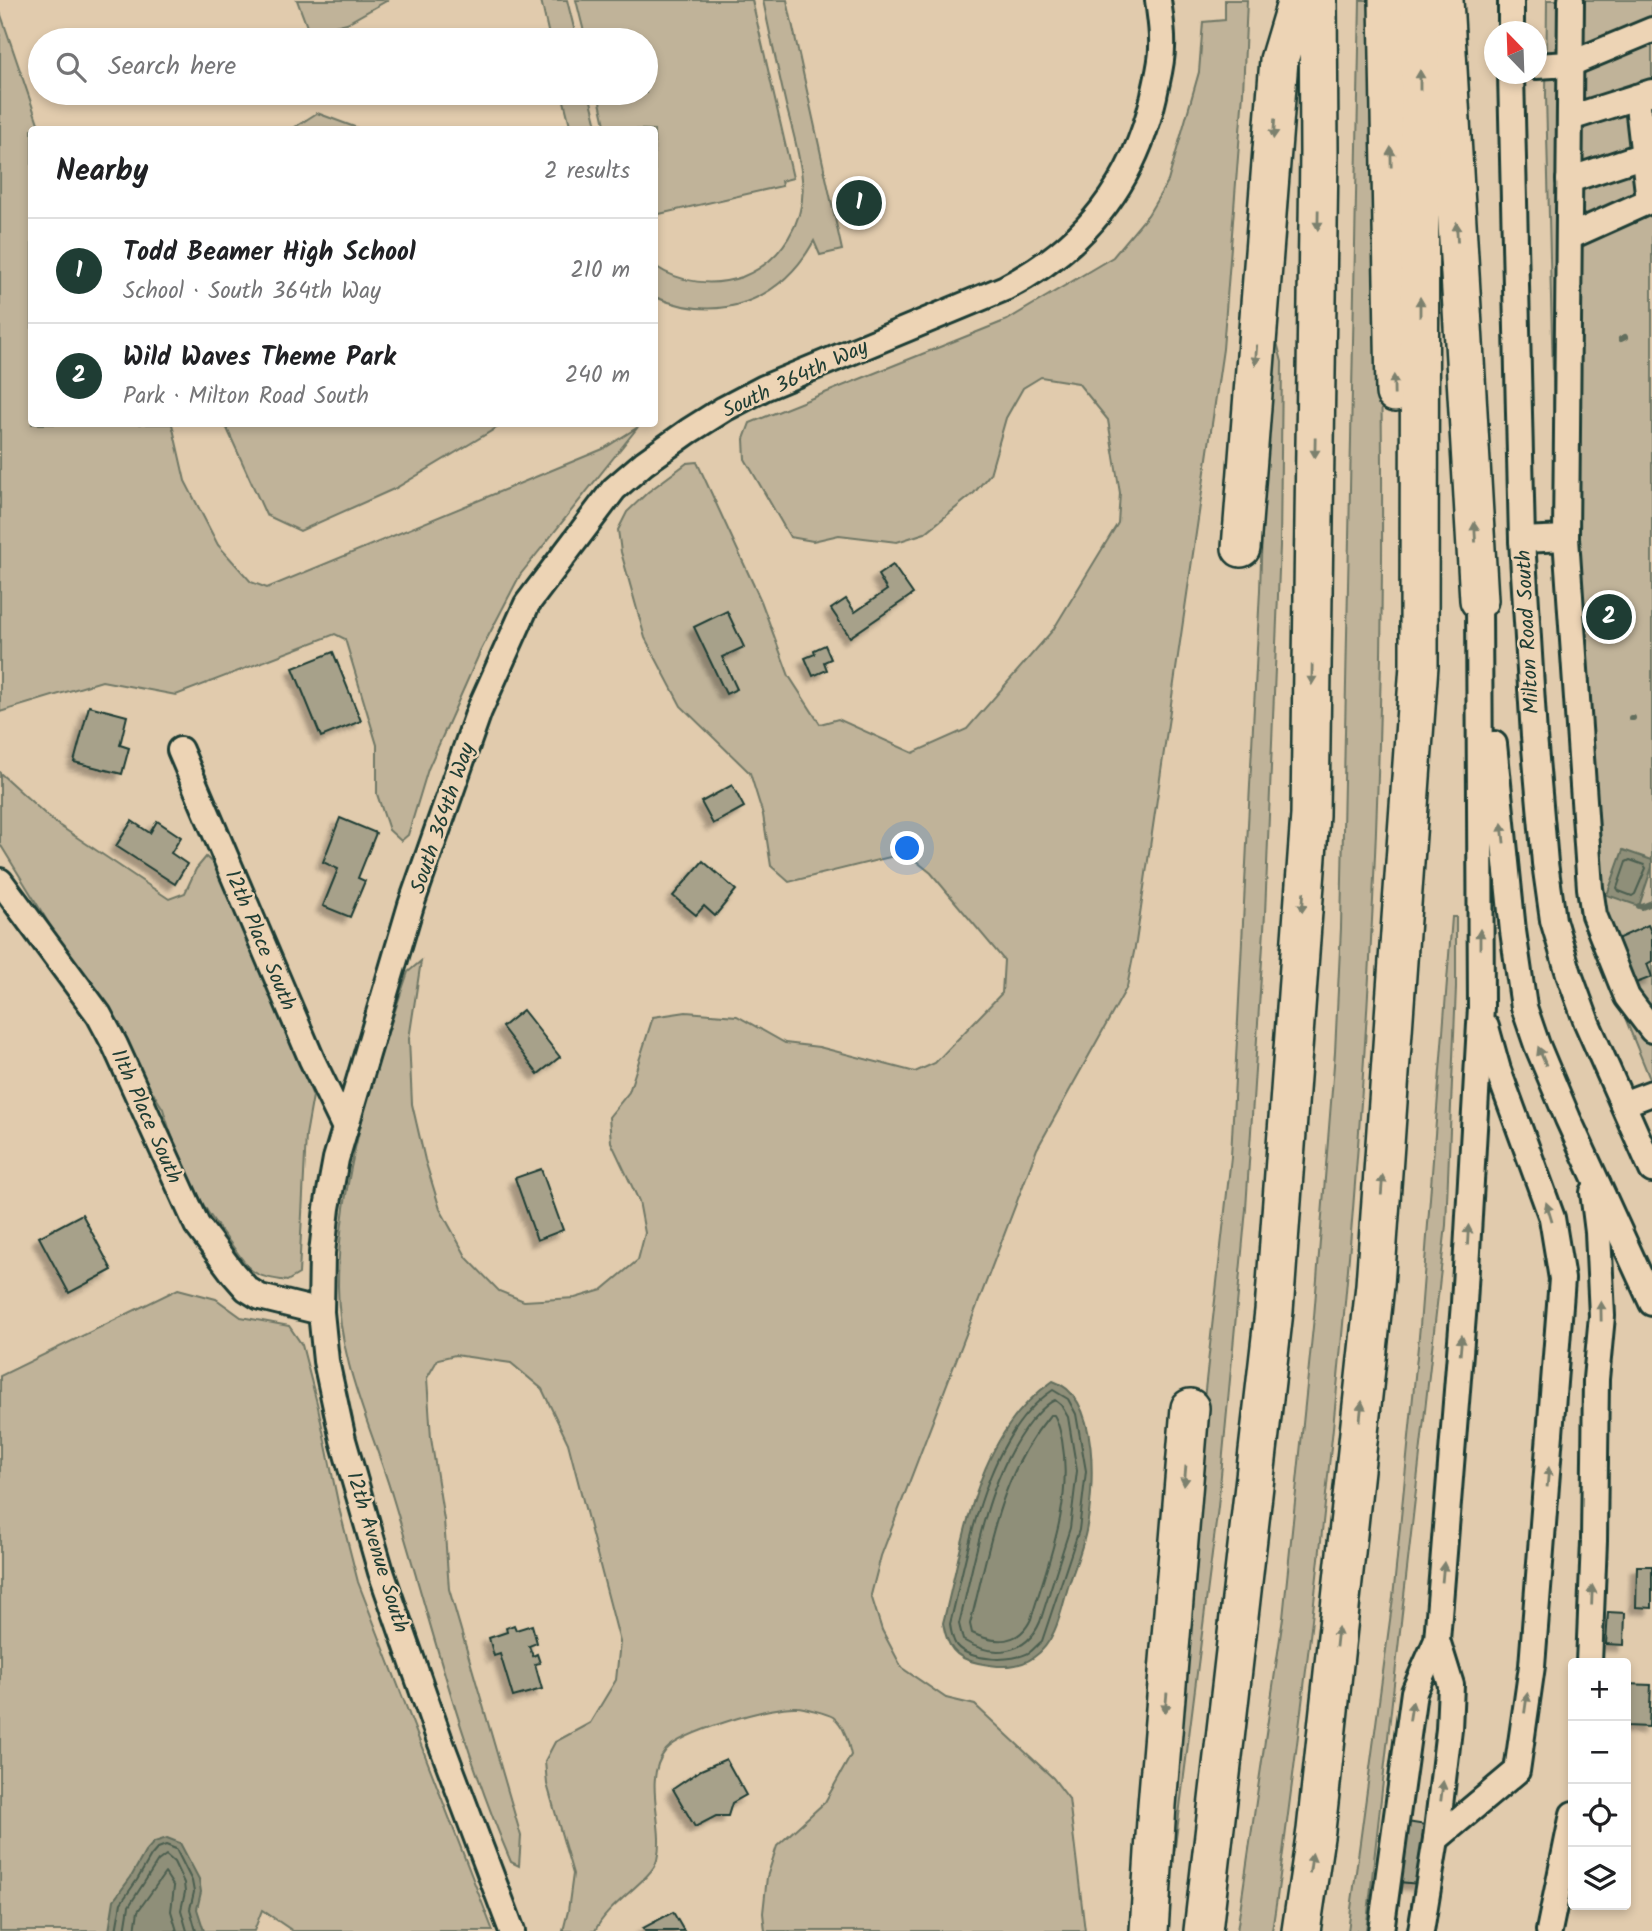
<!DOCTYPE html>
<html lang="en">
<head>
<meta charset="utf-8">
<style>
	body { margin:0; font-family:Kalam,sans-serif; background:#f2f2f2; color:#202124 }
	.controls { position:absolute; right:21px; bottom:21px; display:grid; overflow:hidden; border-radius:7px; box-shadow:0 4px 10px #0003 }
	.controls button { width:63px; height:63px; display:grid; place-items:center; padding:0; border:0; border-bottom:2px solid #e0e0e0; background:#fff; color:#202124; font:35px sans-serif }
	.compass { position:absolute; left:1484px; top:21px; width:63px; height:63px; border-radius:50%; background:#fff; box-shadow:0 4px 10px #0003; rotate:337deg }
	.you { position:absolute; left:908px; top:849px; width:24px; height:24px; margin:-18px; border:5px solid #fff; border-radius:50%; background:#1a73e8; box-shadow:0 0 0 10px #1a73e833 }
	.badge { display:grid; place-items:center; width:46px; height:46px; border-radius:50%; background:#1f3d34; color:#fff; font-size:23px; font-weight:700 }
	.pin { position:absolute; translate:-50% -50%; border:4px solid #fff; box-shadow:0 2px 7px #0006 }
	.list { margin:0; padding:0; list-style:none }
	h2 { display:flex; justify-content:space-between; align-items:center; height:91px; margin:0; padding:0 28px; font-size:30px }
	h2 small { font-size:23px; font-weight:400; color:#757577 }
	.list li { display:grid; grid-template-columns:46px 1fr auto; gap:21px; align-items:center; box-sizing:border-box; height:105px; padding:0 28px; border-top:2px solid #e0e0e0 }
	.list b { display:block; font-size:26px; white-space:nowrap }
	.list p { margin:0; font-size:23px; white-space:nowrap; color:#757577 }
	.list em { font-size:23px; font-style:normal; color:#757577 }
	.icon { flex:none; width:38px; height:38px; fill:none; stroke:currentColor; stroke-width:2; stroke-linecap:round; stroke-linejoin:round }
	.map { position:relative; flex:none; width:1652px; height:1931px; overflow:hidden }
	.search { position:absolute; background:#fff; box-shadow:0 4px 10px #0003; left:28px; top:28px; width:630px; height:77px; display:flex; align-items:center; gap:18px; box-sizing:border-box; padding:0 24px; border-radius:38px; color:#757577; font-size:26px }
	.panel { position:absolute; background:#fff; box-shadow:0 4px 10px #0003; left:28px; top:126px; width:630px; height:301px; border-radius:7px }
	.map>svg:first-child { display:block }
	.green { fill:#c0b399; stroke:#707866; stroke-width:2 }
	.water { fill:#8f8f79; stroke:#626e5d; stroke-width:2 }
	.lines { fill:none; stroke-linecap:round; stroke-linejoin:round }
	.shore { stroke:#4c5e50; stroke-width:2 }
	.stream { stroke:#626e5d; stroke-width:6 }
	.building { fill:#a7a18a; stroke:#1f3d34; stroke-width:2; filter:url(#shadow) }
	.minor-casing { stroke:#1f3d34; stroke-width:30 }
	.highway-casing { stroke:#1f3d34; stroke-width:42 }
	.minor { stroke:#edd4b5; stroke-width:24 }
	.highway { stroke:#edd4b5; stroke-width:37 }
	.oneway { fill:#7c816e }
	.labels { text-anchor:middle; stroke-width:5; stroke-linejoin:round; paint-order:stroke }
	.street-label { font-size:21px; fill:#1f3d34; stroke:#edd4b5 }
</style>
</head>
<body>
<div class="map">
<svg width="1652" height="1931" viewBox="0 0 1652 1931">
	<defs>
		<filter id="shadow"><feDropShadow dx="-6" dy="6" stdDeviation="2" flood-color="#0004"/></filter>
	</defs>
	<rect width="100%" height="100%" fill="#e1cbad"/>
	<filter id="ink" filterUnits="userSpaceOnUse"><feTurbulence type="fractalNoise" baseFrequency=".0143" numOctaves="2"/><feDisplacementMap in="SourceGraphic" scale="14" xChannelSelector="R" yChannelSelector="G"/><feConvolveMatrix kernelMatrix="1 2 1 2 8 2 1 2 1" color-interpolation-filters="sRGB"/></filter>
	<g filter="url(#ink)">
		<!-- green -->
		<g class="green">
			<path d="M297 0H388L347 23 309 32Z"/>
			<path d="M541 0H567L577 40H550Z"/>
			<path d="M576 0H752L793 178 781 181 782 186 655 215 654 130 606 129 598 93H646V40H586Z"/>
			<path d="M763 0H787L842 250 820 255 814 241C780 302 719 324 655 297V266C680 283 713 287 742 277 781 262 807 220 802 179 800 154 792 129 786 105 778 70 770 35 763 0Z"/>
			<path d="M1225 0H1247L1243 93 1223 349 1136 942 1127 987 1037 1149 881 1556 871 1595 882 1630 902 1668 946 1698 975 1705 1053 1778 1069 1799 1085 1931H765L763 1913 767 1877 777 1846 825 1802 851 1755C848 1742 845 1726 833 1717 828 1714 803 1707 797 1707 773 1705 682 1732 666 1750 641 1780 666 1825 657 1860 652 1880 607 1904 595 1931H563L568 1911 573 1874 547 1784 545 1761 555 1742 590 1723 616 1680 620 1642 568 1443 542 1389 511 1363 455 1355 438 1359 427 1378 431 1438 444 1520 449 1589 521 1836 519 1866 511 1862C460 1743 430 1619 392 1495 371 1426 338 1360 338 1286 338 1180 374 1072 408 972L421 961 409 1039 412 1104 425 1160 440 1209 467 1258 499 1291 524 1301 575 1298 602 1290 638 1260 645 1233 639 1201 611 1142 609 1117 629 1092 653 1017 686 1012 737 1016 785 1043 819 1047 915 1072 935 1063 1002 993 1004 960 931 873 906 853 789 882 771 866 763 815 750 773 681 706 645 638 621 552 618 530 627 512 648 492 687 463 697 462 761 601 789 676 820 724 838 719 913 753 967 729 1053 630 1118 523 1120 493 1108 420 1078 383 1041 377 1023 388 1006 418 990 474 974 493 925 533 897 542 839 535 813 541 790 537 745 459 744 439 750 423 1007 320 1113 257 1148 215 1168 181 1199 72 1203 22 1225 20Z"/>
			<path d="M1360 0H1375C1379 258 1387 517 1378 775 1366 1151 1327 1526 1277 1898L1272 1931H1237L1283 1618 1314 1317 1335 1052 1341 928Z"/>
			<path d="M1547 0H1652V1084L1617 998 1587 902 1556 500 1546 95Z"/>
			<path d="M0 12 40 129 32 130V424H172L185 481 218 545 251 582 267 588 603 449 638 427 520 575 480 652 428 769 408 835 401 841 389 830 377 794V745L345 639 335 634 176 695 102 681 0 712Z"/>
			<path d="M562 93H589L598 129H571Z"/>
			<path d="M317 113 360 129H292Z"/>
			<path d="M1276 338 1282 362 1280 546 1265 914 1246 1209 1218 1507 1169 1894 1161 1784 1231 1157 1260 590 1267 382Z"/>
			<path d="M225 424H503L396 488 300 531 266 515Z"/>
			<path d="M0 773 54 822 169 899 185 893 196 869 206 857 218 868 313 1096 306 1135 299 1274 287 1281C276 1279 261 1278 251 1270 244 1263 237 1252 231 1244 196 1201 179 1162 163 1109L0 844Z"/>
			<path d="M1452 917H1456V987L1446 1225 1366 1931H1348L1393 1598 1420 1326Z"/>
			<path d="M178 1289 216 1299 241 1317 289 1326 302 1345 318 1407 340 1512 358 1582 493 1931H293L262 1910 254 1931H0V1376Z"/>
		</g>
		<!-- water -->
		<g class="water">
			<path d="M1623 850 1652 860V867L1639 906 1607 895Z"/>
			<path d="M1053 1381C1101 1397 1094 1492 1086 1531 1082 1550 1074 1569 1068 1587 1061 1611 1056 1642 1034 1657 1019 1669 996 1667 978 1663 954 1658 947 1646 943 1623 965 1539 975 1434 1053 1381Z"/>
			<path d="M167 1838 180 1843 199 1879 201 1892 197 1909 204 1931H109L114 1900 131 1877 145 1852 154 1842Z"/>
		</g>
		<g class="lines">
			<!-- shore -->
			<g class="shore">
				<path d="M1630 860 1644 865 1646 868 1635 894 1632 896 1619 891 1617 888 1626 862Z"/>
				<path d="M1053 1390 1068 1399 1076 1414 1086 1471 1079 1530 1042 1641C1038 1644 1034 1649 1030 1652 1013 1663 969 1661 956 1645 952 1639 951 1631 950 1624 969 1549 985 1435 1053 1390Z"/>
				<path d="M1055 1400 1061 1405 1068 1417 1077 1471 1070 1528 1040 1622C1026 1655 992 1658 963 1640L959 1624C976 1557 987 1476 1031 1421 1039 1413 1045 1404 1055 1400Z"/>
				<path d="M1050 1415H1054C1059 1423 1060 1432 1062 1440 1073 1502 1049 1560 1031 1619 1019 1645 995 1644 972 1633L970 1624C990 1548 998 1478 1050 1415Z"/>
				<path d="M116 1931 121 1903 137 1880 151 1856 158 1848 166 1845 176 1849 192 1881 194 1892 190 1909 196 1931"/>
				<path d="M125 1931 129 1906 158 1861 166 1855 174 1862 184 1883 185 1892 181 1910 187 1931"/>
				<path d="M135 1931 138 1911 165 1873 174 1887 171 1911 177 1931"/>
			</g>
			<!-- stream -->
			<g class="stream">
				<path d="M1621 339 1625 337"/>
				<path d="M1631 718H1633"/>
				<path d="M1639 906 1642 907 1652 903"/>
			</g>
		</g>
		<!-- building -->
		<g class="building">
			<path d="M893 565 913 594 850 637 831 609 846 599 855 612 887 590 878 575Z"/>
			<path d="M727 611 744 647 722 657 737 689 726 694 694 627Z"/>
			<path d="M825 645 831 659 824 662 827 670 813 676 805 658 815 654 814 650Z"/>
			<path d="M333 652 361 721 321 737 293 668Z"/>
			<path d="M89 706 127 716 120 745 129 748 122 774 74 762Z"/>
			<path d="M732 785 744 807 713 824 701 802Z"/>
			<path d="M340 818 376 833 358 878 365 881 350 917 323 906 338 869 323 862Z"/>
			<path d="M132 821 150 833 157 821 181 837 171 853 187 864 175 884 116 846Z"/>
			<path d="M703 861 736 890 715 916 704 906 696 915 673 896Z"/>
			<path d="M1648 925 1652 934V961L1647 964 1652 977 1636 983 1617 939Z"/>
			<path d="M523 1010 560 1057 538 1074 502 1027Z"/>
			<path d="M541 1169 563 1230 537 1240 515 1178Z"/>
			<path d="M82 1214 112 1270 69 1293 39 1237Z"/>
			<path d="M1637 1566H1652V1608L1636 1607Z"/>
			<path d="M1608 1612 1625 1613 1624 1645 1606 1644Z"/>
			<path d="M514 1625 516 1630 532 1625 537 1643 529 1646 533 1656 537 1654 540 1663 535 1664 542 1689 513 1697 500 1654 494 1656 489 1638 507 1632 506 1628Z"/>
			<path d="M1626 1684 1651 1685 1649 1727 1626 1726Z"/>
			<path d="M726 1759 746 1795 732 1803 728 1816H716L695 1827 673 1789 701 1770Z"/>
			<path d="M1407 1822 1426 1825 1419 1884 1399 1882Z"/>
			<path d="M673 1912 684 1931H645L643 1928Z"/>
		</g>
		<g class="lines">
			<!-- minor casing -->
			<g class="minor-casing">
				<g id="minor">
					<path d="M1571 0 1566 538 1590 888 1594 915 1627 997 1652 1030"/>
					<path d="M1511 32V0"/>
					<path d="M1536 66 1570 64 1652 30"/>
					<path d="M1511 74 1522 540 1534 736 1545 863 1553 920 1569 974 1587 1023 1652 1170"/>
					<path d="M1570 118 1652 92"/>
					<path d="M1569 180 1644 155"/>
					<path d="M1569 237 1649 201 1637 97"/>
					<path d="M1522 540 1566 538"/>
					<path d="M1494 744 1513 931 1524 1007 1537 1045 1568 1119 1652 1303"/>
					<path d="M180 750 312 1060 345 1128"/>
					<path d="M0 881 99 1015 115 1045 197 1225 233 1273 247 1289 260 1297 321 1312"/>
					<path d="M1623 1104 1652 1093"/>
					<path d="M1589 1663 1594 1541 1596 1379 1602 1316 1598 1232 1593 1192"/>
					<path d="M1436 1839 1517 1771 1532 1666 1562 1279 1552 1218 1498 1070 1486 1027"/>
					<path d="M512 1931 439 1738 381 1572 343 1440 326 1361 321 1312 322 1253 327 1208 336 1159 411 905 479 711 527 604 614 489 644 463 689 431 724 409 764 388 1005 288C1085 247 1134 184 1154 96 1157 80 1162 64 1162 48 1163 32 1160 16 1158 0"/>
					<path d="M1381 1931 1414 1692 1437 1640 1464 1303 1481 1007 1479 600"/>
					<path d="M1421 1931 1436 1839 1449 1729 1451 1685 1437 1640"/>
					<path d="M1549 1931 1573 1814"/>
				</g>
			</g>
			<!-- highway casing -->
			<g class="highway-casing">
				<g id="highway">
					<path d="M1388 0 1395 393"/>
					<path d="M1444 0 1479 600"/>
					<path d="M1241 548 1279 60 1297 0"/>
					<path d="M1149 1931 1157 1805 1190 1408"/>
					<path d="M1203 1931 1274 1311 1310 815 1319 152 1318 0"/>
					<path d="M1301 1931 1316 1830 1375 1285 1419 665 1420 0"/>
				</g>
			</g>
			<!-- minor -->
			<use href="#minor" class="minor"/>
			<!-- highway -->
			<use href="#highway" class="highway"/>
		</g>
		<!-- one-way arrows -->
		<defs><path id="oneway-solid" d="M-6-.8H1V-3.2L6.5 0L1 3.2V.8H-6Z" transform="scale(1.75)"/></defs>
		<g class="oneway">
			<use href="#oneway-solid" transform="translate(1420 80) rotate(-90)"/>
			<use href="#oneway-solid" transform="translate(1274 129) rotate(94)"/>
			<use href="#oneway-solid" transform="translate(1391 157) rotate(-91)"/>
			<use href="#oneway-solid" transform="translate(1318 220) rotate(91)"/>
			<use href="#oneway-solid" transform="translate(1457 232) rotate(-93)"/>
			<use href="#oneway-solid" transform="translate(1420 307) rotate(-90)"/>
			<use href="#oneway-solid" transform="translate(1256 355) rotate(94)"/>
			<use href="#oneway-solid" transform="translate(1394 385) rotate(-91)"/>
			<use href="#oneway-solid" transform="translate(1315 448) rotate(91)"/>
			<use href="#oneway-solid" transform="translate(1475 532) rotate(-93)"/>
			<use href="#oneway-solid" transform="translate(1312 675) rotate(91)"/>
			<use href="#oneway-solid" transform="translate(1503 833) rotate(-96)"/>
			<use href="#oneway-solid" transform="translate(1303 902) rotate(94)"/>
			<use href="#oneway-solid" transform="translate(1480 939) rotate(-90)"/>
			<use href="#oneway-solid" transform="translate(1542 1056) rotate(-113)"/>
			<use href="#oneway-solid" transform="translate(1382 1185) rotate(-86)"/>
			<use href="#oneway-solid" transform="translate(1549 1212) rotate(-107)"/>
			<use href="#oneway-solid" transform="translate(1468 1235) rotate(-87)"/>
			<use href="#oneway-solid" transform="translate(1601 1311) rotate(-91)"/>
			<use href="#oneway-solid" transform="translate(1461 1345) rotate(-85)"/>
			<use href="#oneway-solid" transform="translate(1361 1411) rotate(-84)"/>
			<use href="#oneway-solid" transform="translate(1185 1476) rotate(95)"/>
			<use href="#oneway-solid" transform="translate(1548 1477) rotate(-85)"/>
			<use href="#oneway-solid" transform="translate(1443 1572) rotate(-85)"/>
			<use href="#oneway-solid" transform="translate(1592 1595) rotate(-88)"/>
			<use href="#oneway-solid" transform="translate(1337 1637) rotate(-84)"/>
			<use href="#oneway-solid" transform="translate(1166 1703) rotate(95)"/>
			<use href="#oneway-solid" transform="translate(1526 1703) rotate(-82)"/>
			<use href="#oneway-solid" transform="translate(1411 1711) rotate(-81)"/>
			<use href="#oneway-solid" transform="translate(1442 1791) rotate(-83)"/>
			<use href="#oneway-solid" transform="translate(1311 1863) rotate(-82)"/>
		</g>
	</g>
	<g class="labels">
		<!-- street labels -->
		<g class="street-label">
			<text transform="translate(795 378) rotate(-25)" y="7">South 364th Way</text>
			<text transform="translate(1527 632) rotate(-93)" y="7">Milton Road South</text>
			<text transform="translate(442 818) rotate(-71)" y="7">South 364th Way</text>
			<text transform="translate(261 940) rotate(67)" y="7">12th Place South</text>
			<text transform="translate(147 1116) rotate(66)" y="7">11th Place South</text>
			<text transform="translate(378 1552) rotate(73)" y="7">12th Avenue South</text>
		</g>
	</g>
</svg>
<div class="controls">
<button>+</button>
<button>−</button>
<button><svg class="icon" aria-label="locate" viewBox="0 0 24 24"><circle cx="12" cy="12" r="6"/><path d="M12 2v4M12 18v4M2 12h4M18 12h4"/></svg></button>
<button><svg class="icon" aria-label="layers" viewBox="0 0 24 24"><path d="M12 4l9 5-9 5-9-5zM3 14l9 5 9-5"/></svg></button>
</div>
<svg class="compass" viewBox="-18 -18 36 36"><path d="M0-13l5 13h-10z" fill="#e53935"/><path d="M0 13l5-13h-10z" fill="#757577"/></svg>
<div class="you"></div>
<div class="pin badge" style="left:859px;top:203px">1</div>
<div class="pin badge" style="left:1609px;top:617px">2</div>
<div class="search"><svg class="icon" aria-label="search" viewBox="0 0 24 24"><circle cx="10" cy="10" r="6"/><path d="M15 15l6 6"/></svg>Search here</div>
<section class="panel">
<h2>Nearby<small>2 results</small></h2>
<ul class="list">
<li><span class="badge">1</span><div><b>Todd Beamer High School</b><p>School · South 364th Way</p></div><em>210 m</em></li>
<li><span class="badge">2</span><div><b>Wild Waves Theme Park</b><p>Park · Milton Road South</p></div><em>240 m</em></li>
</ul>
</section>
</div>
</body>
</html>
